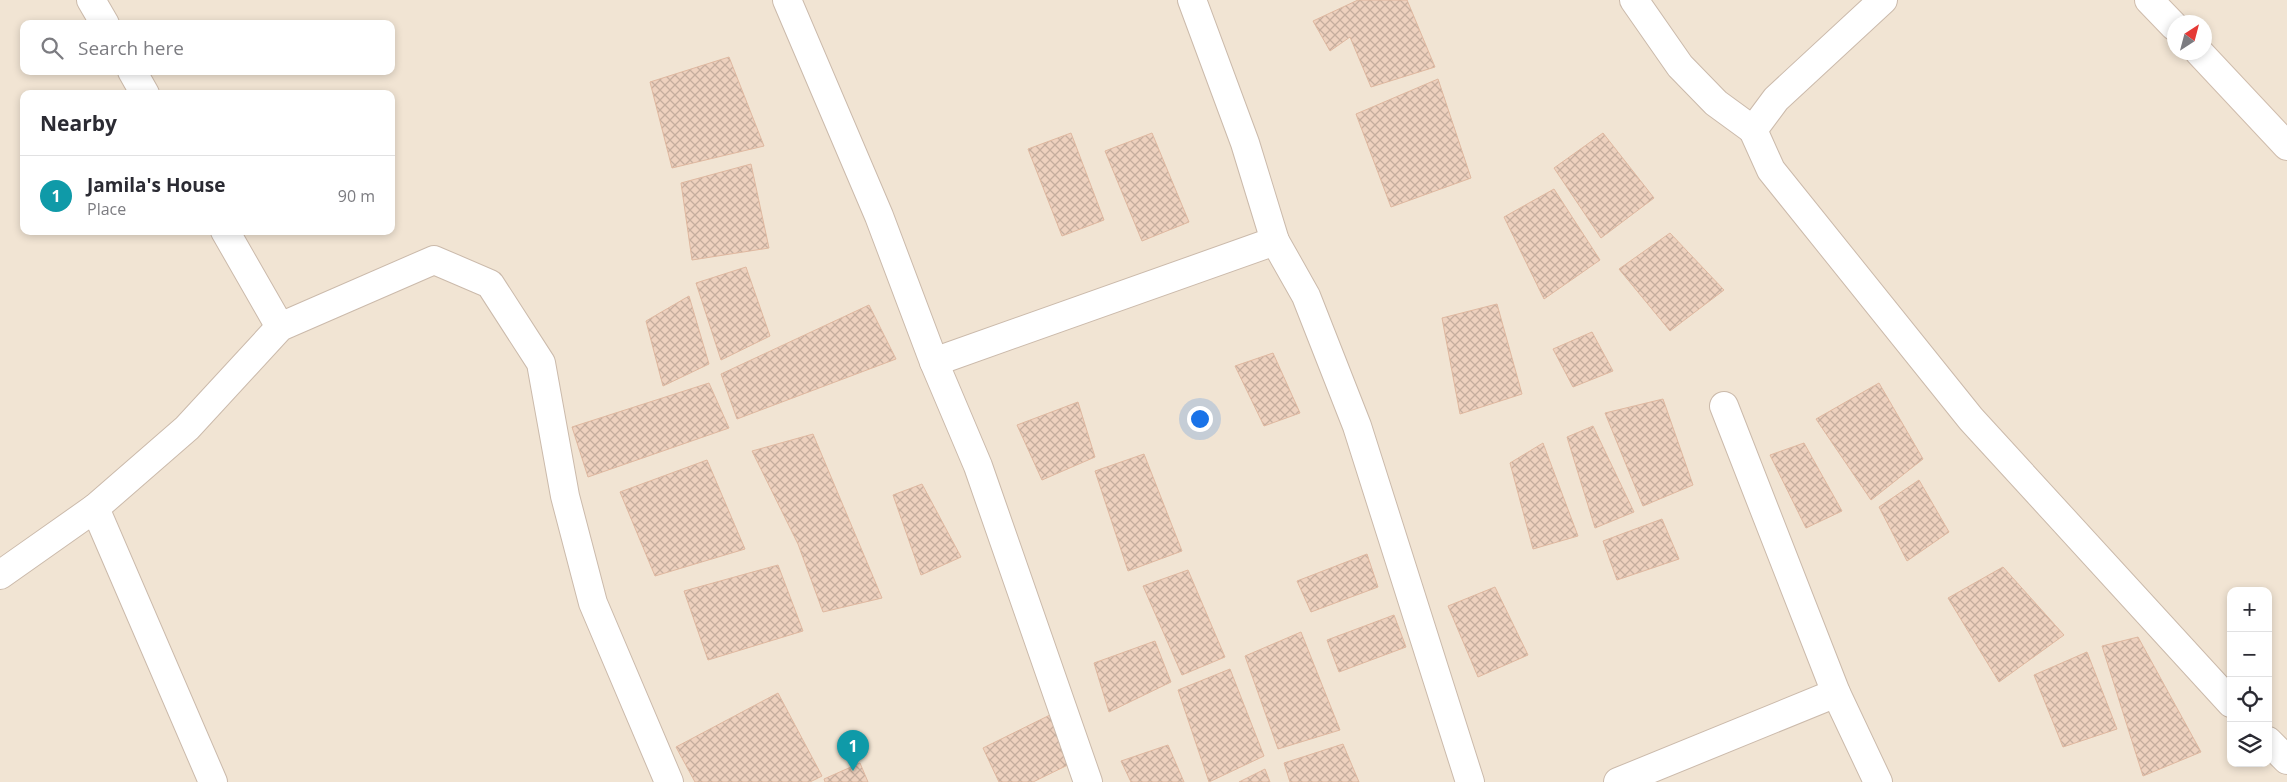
<!DOCTYPE html>
<html lang="en">
<head>
<meta charset="utf-8">
<style>
	body { margin:0; font-family:"Open Sans",sans-serif; background:#f2f2f3; color:#2b2b33 }
	.controls { position:absolute; right:15px; bottom:15px; display:grid; overflow:hidden; border-radius:10px; box-shadow:0 2px 8px #0003 }
	.controls button { width:45px; height:45px; display:grid; place-items:center; padding:0; border:0; border-bottom:1px solid #e1e1e2; background:#fff; color:#2b2b33; font:25px sans-serif }
	.compass { position:absolute; left:2167px; top:15px; width:45px; height:45px; border-radius:50%; background:#fff; box-shadow:0 2px 8px #0003; rotate:36deg }
	.you { position:absolute; left:1199px; top:418px; width:18px; height:18px; margin:-12px; border:4px solid #fff; border-radius:50%; background:#1a73e8; box-shadow:0 0 0 8px #1a73e833 }
	.badge { display:grid; place-items:center; width:32px; height:32px; border-radius:50%; background:#db7252; color:#fff; font-size:16px; font-weight:700 }
	.pin { position:absolute; translate:-50% -41px; filter:drop-shadow(0 1px 2px #0008) }
	.pin::after { content:''; position:absolute; top:26px; width:18px; height:15px; background:inherit; clip-path:polygon(0 0,100% 0,50% 100%) }
	.list { margin:0; padding:0; list-style:none }
	h2 { display:flex; justify-content:space-between; align-items:center; height:65px; margin:0; padding:0 20px; font-size:21px }
	h2 small { font-size:16px; font-weight:400; color:#7c7c81 }
	.list li { display:grid; grid-template-columns:32px 1fr auto; gap:15px; align-items:center; box-sizing:border-box; height:80px; padding:0 20px; border-top:1px solid #e1e1e2 }
	.list b { display:block; font-size:19px; white-space:nowrap }
	.list p { margin:0; font-size:16px; white-space:nowrap; color:#7c7c81 }
	.list em { font-size:16px; font-style:normal; color:#7c7c81 }
	.icon { flex:none; width:28px; height:28px; fill:none; stroke:currentColor; stroke-width:2; stroke-linecap:round; stroke-linejoin:round }
	.map { position:relative; flex:none; width:2287px; height:782px; overflow:hidden }
	.search { position:absolute; background:#fff; box-shadow:0 2px 8px #0003; left:20px; top:20px; width:375px; height:55px; display:flex; align-items:center; gap:12px; box-sizing:border-box; padding:0 18px; border-radius:10px; color:#7c7c81; font-size:19px }
	.panel { position:absolute; background:#fff; box-shadow:0 2px 8px #0003; left:20px; top:90px; width:375px; height:145px; border-radius:10px }
	.map>svg:first-child { display:block }
	.residential { fill:#f1e4d3; fill-rule:evenodd }
	.building { fill:url(#building-cross-hatch); stroke:#dfb8a0 }
	.lines { fill:none; stroke-linecap:round; stroke-linejoin:round }
	.street-casing { stroke:#cbbaab; stroke-width:30 }
	.secondary-casing { stroke:#cfbcac; stroke-width:30 }
	.street { stroke:#fff; stroke-width:28 }
	.secondary { stroke:#fff; stroke-width:28 }
</style>
</head>
<body>
<div class="map">
<svg width="2287" height="782" viewBox="0 0 2287 782">
	<defs>
		<pattern id="building-cross-hatch" width="8" height="8" patternUnits="userSpaceOnUse" patternTransform="scale(1.25)"><rect width="8" height="8" fill="#eed1be"/><path d="M0 0l8 8M0 8l8-8" fill="none" stroke="#c5ad9d"/></pattern>
	</defs>
	<rect width="100%" height="100%" fill="#faf2e4"/>
	<!-- residential -->
	<path class="residential" d="M0 0H2287V782H0ZM2174 22H2204V52H2174ZM24 24H391V71H24ZM24 94H391V231H24ZM2231 591H2268V763H2231Z"/>
	<!-- building -->
	<g class="building">
		<path d="M1358 0H1407L1435 67 1371 87 1350 37 1330 51 1313 21Z"/>
		<path d="M729 57 764 146 672 168 650 82Z"/>
		<path d="M1438 79 1471 178 1391 207 1356 114Z"/>
		<path d="M1071 133 1104 220 1062 236 1028 149Z"/>
		<path d="M1152 133 1189 222 1142 241 1105 151Z"/>
		<path d="M1603 133 1654 198 1601 238 1554 168Z"/>
		<path d="M751 164 769 248 692 260 681 183Z"/>
		<path d="M1554 189 1600 260 1544 299 1504 217Z"/>
		<path d="M1670 233 1724 290 1670 331 1619 269Z"/>
		<path d="M746 267 770 336 721 360 696 283Z"/>
		<path d="M689 296 709 364 663 386 646 321Z"/>
		<path d="M1497 304 1522 394 1460 414 1442 318Z"/>
		<path d="M869 305 896 359 737 419 721 374Z"/>
		<path d="M1592 332 1613 371 1573 387 1553 349Z"/>
		<path d="M1273 353 1300 413 1264 426 1235 366Z"/>
		<path d="M709 383 729 428 588 477 572 427Z"/>
		<path d="M1879 383 1923 459 1871 500 1816 419Z"/>
		<path d="M1663 399 1693 485 1643 506 1605 413Z"/>
		<path d="M1078 402 1095 457 1042 480 1017 425Z"/>
		<path d="M1593 426 1634 512 1595 528 1567 437Z"/>
		<path d="M813 434 882 598 823 612 798 544 752 451Z"/>
		<path d="M1543 443 1578 536 1533 549 1510 463Z"/>
		<path d="M1804 443 1842 511 1806 528 1770 455Z"/>
		<path d="M1144 454 1182 551 1128 571 1095 471Z"/>
		<path d="M707 460 745 549 655 576 620 492Z"/>
		<path d="M1919 480 1949 532 1907 561 1879 507Z"/>
		<path d="M922 484 961 557 921 575 893 495Z"/>
		<path d="M1662 519 1679 559 1617 580 1603 541Z"/>
		<path d="M1367 554 1378 587 1311 612 1297 581Z"/>
		<path d="M778 565 803 631 708 660 684 591Z"/>
		<path d="M2003 567 2064 635 1999 682 1948 598Z"/>
		<path d="M1188 570 1225 657 1182 675 1143 586Z"/>
		<path d="M1495 587 1528 655 1478 677 1448 606Z"/>
		<path d="M1394 615 1406 647 1339 672 1327 640Z"/>
		<path d="M1301 632 1340 730 1278 749 1245 656Z"/>
		<path d="M2138 637 2201 752 2143 776 2102 646Z"/>
		<path d="M1155 641 1171 682 1109 712 1094 663Z"/>
		<path d="M2087 652 2117 729 2063 747 2034 675Z"/>
		<path d="M1230 669 1264 756 1209 782 1178 690Z"/>
		<path d="M778 693 822 776 810 782H695L676 747Z"/>
		<path d="M1052 714 1076 761 1033 782H999L983 748Z"/>
		<path d="M1343 744 1359 782H1290L1284 763Z"/>
		<path d="M1168 745 1184 782H1131L1121 761Z"/>
		<path d="M860 763 868 782H825L824 779Z"/>
		<path d="M1265 769 1270 782H1239Z"/>
	</g>
	<g class="lines">
		<!-- street casing -->
		<g class="street-casing">
			<g id="street">
				<path d="M91 0 105 24"/>
				<path d="M787 0 879 216 934 362 978 466 1088 782"/>
				<path d="M1192 0 1245 143 1275 241 1306 296 1357 426 1470 782"/>
				<path d="M1634 0 1680 66 1716 103 1753 130"/>
				<path d="M1883 0 1776 99 1753 130 1771 170 1971 419 2231 703"/>
				<path d="M132 71 145 94"/>
				<path d="M225 231 280 327"/>
				<path d="M934 362 1275 241"/>
				<path d="M1724 406 1836 693 1878 782"/>
				<path d="M95 508 213 782"/>
				<path d="M0 575 95 508 187 428 280 327 434 260 490 284 541 363 565 496 593 603 669 782"/>
				<path d="M2268 741 2287 760"/>
				<path d="M1618 782 1836 693"/>
			</g>
		</g>
		<!-- secondary casing -->
		<g class="secondary-casing">
			<g id="secondary">
				<path d="M2149 0 2174 26"/>
				<path d="M2199 52 2287 146"/>
			</g>
		</g>
		<!-- street -->
		<use href="#street" class="street"/>
		<!-- secondary -->
		<use href="#secondary" class="secondary"/>
	</g>
</svg>
<div class="controls">
<button>+</button>
<button>−</button>
<button><svg class="icon" aria-label="locate" viewBox="0 0 24 24"><circle cx="12" cy="12" r="6"/><path d="M12 2v4M12 18v4M2 12h4M18 12h4"/></svg></button>
<button><svg class="icon" aria-label="layers" viewBox="0 0 24 24"><path d="M12 4l9 5-9 5-9-5zM3 14l9 5 9-5"/></svg></button>
</div>
<svg class="compass" viewBox="-18 -18 36 36"><path d="M0-13l5 13h-10z" fill="#e53935"/><path d="M0 13l5-13h-10z" fill="#7c7c81"/></svg>
<div class="you"></div>
<div class="pin badge" style="left:853px;top:771px;background:#0f9aa8">1</div>
<div class="search"><svg class="icon" aria-label="search" viewBox="0 0 24 24"><circle cx="10" cy="10" r="6"/><path d="M15 15l6 6"/></svg>Search here</div>
<section class="panel">
<h2>Nearby<small></small></h2>
<ul class="list">
<li><span class="badge" style="background:#0f9aa8">1</span><div><b>Jamila's House</b><p>Place</p></div><em>90 m</em></li>
</ul>
</section>
</div>
</body>
</html>
